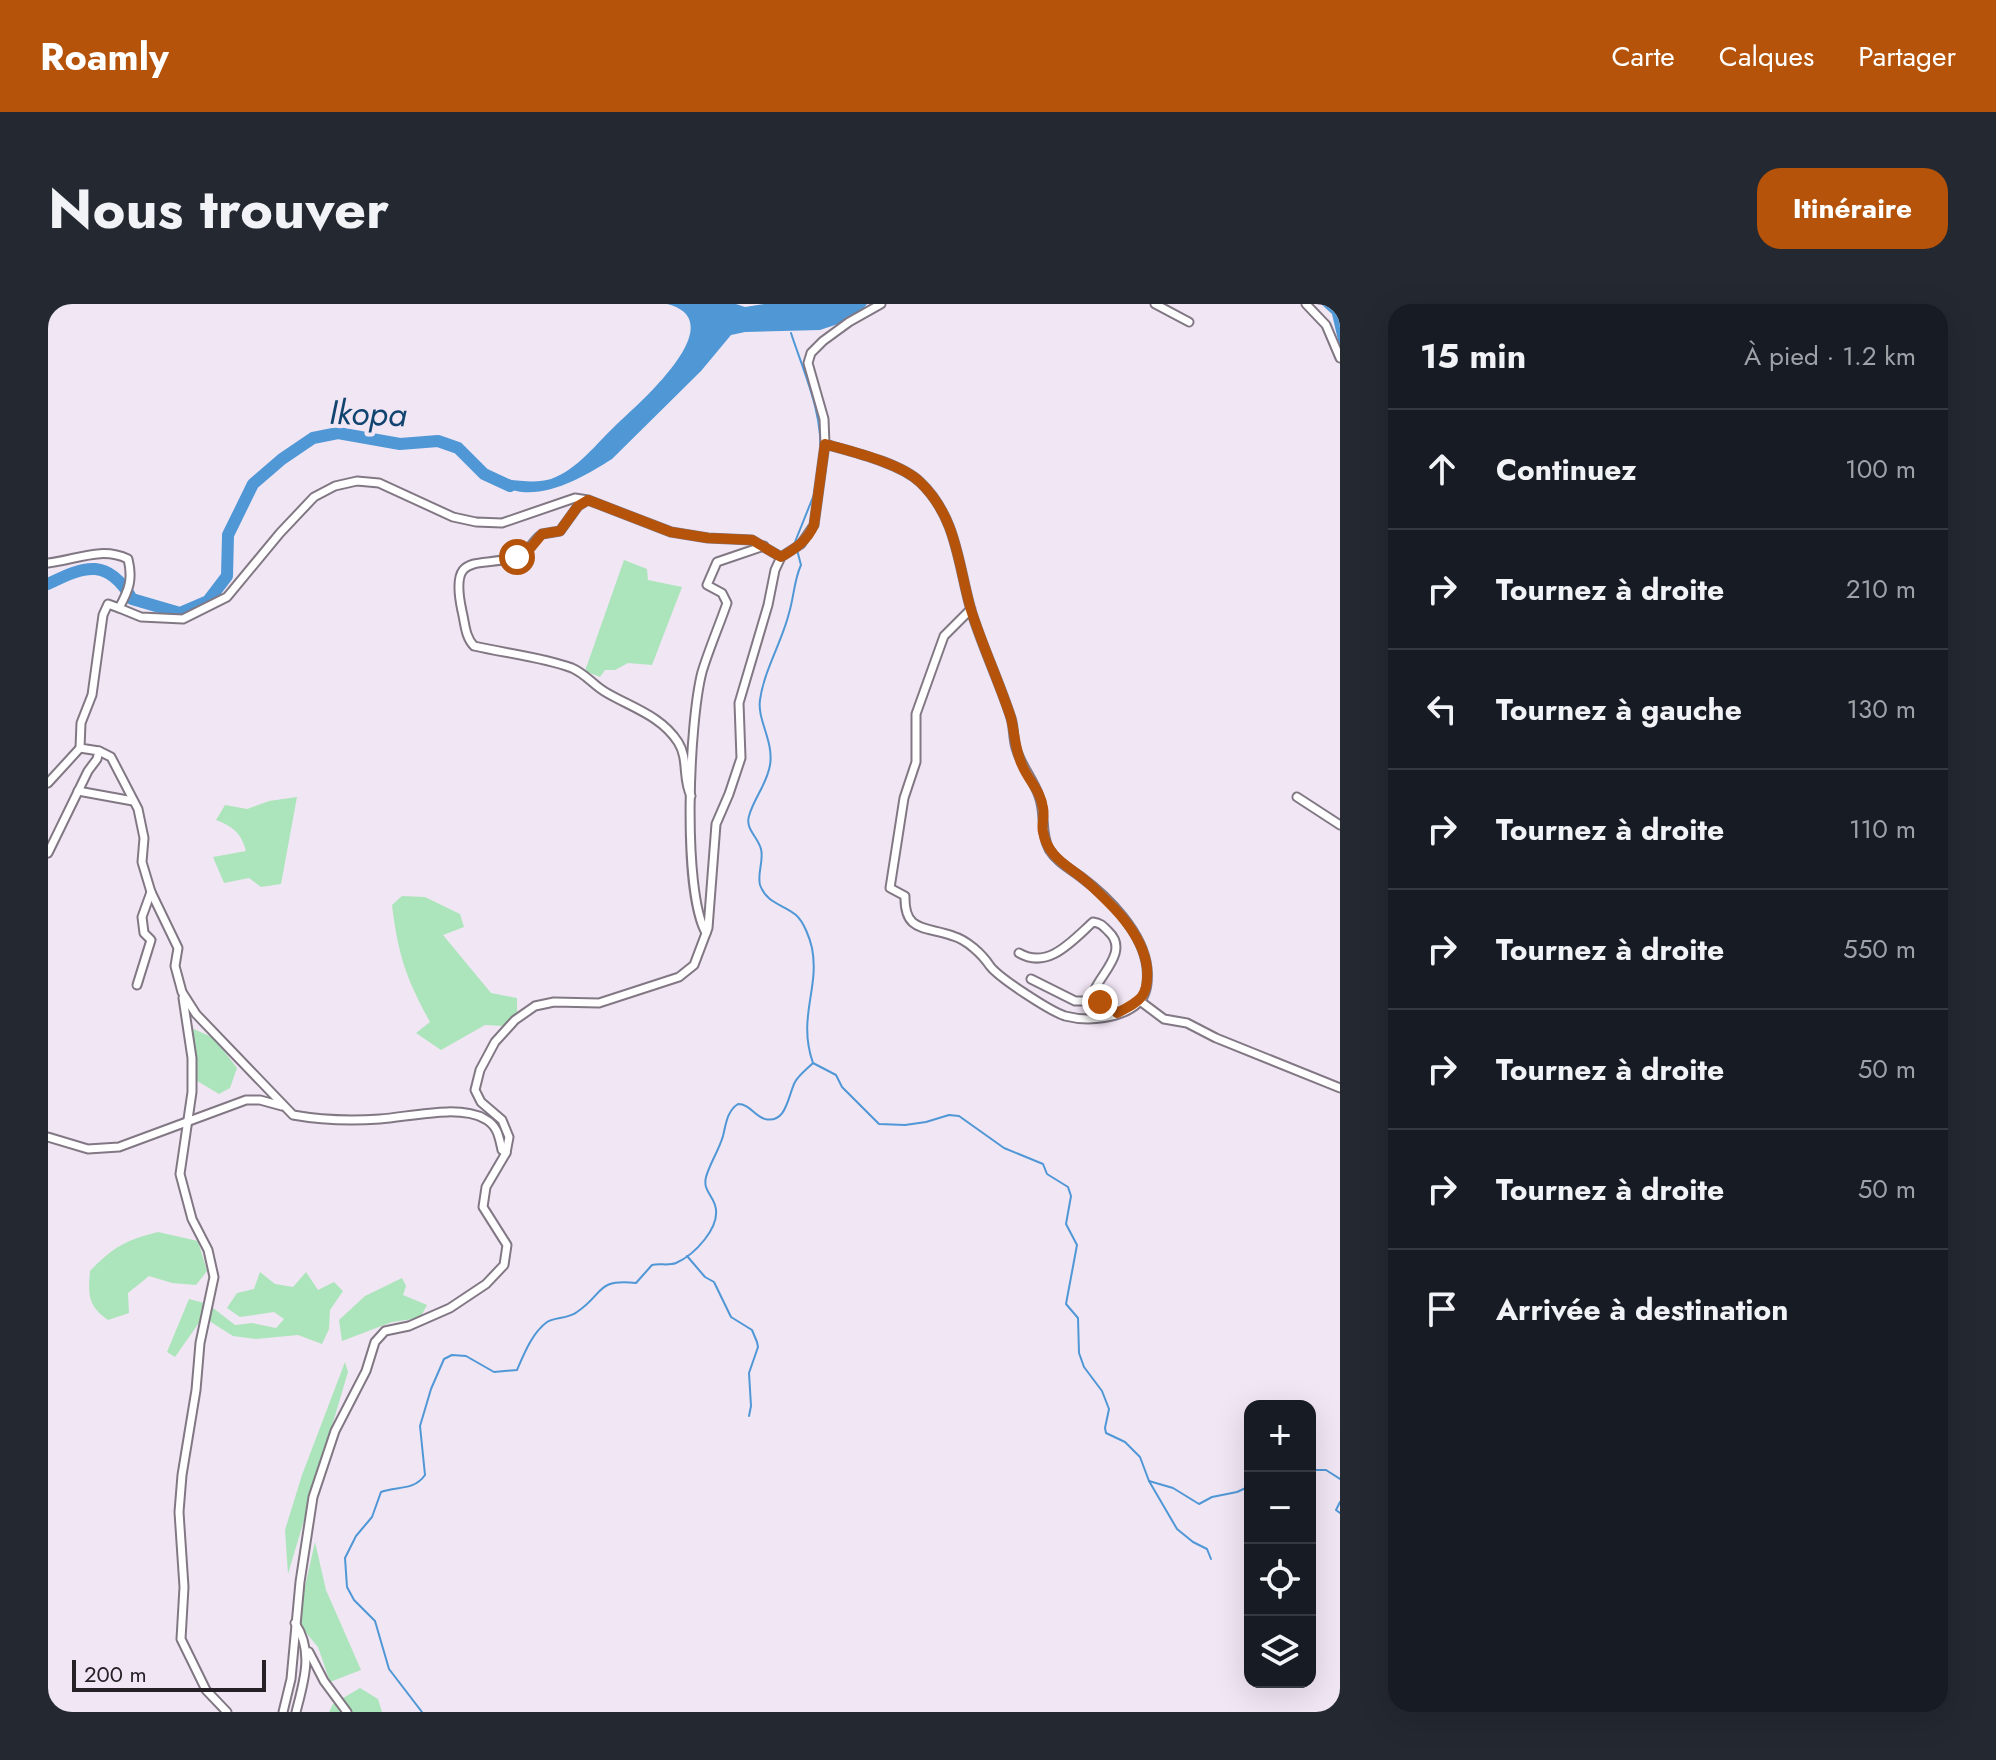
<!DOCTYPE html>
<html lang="fr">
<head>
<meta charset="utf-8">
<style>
	body { margin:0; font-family:Jost,sans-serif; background:#242831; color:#f1f3f6 }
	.controls { position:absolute; right:24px; bottom:24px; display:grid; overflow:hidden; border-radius:16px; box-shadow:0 8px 32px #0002 }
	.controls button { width:72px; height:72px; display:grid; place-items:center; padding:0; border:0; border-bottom:2px solid #363941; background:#171b24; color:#f1f3f6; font:40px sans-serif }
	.scale { position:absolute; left:24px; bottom:20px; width:194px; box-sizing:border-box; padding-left:8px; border:4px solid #252126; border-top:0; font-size:22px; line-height:28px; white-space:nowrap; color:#252126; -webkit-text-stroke:6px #f1e6f4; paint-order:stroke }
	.stop { position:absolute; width:24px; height:24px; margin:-18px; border:6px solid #b45309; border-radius:50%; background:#fff }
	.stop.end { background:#b45309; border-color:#fff; box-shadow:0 2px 8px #0008 }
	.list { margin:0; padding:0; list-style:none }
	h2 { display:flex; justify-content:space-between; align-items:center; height:104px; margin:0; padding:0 32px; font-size:34px }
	h2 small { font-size:26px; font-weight:400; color:#9ea1a6 }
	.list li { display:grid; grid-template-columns:52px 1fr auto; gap:24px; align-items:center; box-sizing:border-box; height:120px; padding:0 32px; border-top:2px solid #363941 }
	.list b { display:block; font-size:30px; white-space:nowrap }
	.list em { font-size:26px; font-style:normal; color:#9ea1a6 }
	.icon { flex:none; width:44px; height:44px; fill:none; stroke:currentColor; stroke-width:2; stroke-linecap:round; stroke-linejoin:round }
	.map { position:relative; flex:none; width:1292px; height:1408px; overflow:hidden; border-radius:24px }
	header { display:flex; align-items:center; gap:48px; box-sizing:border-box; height:112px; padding:0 40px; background:#b45309; color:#fff }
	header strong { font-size:38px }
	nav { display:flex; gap:44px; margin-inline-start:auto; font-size:28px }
	.intro { display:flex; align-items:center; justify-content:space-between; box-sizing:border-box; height:192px; padding:0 48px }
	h1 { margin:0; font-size:56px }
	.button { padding:20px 36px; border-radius:24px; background:#b45309; color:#fff; font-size:28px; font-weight:700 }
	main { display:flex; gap:48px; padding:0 48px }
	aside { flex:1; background:#171b24; border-radius:24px; box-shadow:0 8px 32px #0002 }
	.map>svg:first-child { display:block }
	.green { fill:#ace5bb }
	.water { fill:#5097d6 }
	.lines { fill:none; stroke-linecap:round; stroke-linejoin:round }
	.stream { stroke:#5097d6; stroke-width:2 }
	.river { stroke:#5097d6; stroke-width:12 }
	.minor-casing { stroke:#817884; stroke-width:11 }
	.minor { stroke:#fff; stroke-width:7 }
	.route { stroke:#b45309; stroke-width:10 }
	.labels { text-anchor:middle; stroke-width:8; stroke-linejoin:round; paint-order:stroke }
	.water-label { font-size:34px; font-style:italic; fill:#11456f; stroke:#f1e6f4 }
</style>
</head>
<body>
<header>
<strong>Roamly</strong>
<nav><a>Carte</a><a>Calques</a><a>Partager</a></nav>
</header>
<div class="intro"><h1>Nous trouver</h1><a class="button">Itinéraire</a></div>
<main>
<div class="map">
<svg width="1292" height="1408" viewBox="0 0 1292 1408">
	<rect width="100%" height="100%" fill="#f1e6f4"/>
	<!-- green -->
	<g class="green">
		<path d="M576 256 599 265 600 276 634 283 604 361 580 359 567 366H557L552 373 537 367Z"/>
		<path d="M249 493 233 580 213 583 201 574 176 579 165 553 198 547C193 529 186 523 168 516L177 501 199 505 221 497Z"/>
		<path d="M354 592 377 593 412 610 416 623 395 631 443 689 469 694V708L456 722 437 721 393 746 368 729 382 718C358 674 350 651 344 601Z"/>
		<path d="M141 723 166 734 189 764 182 784 171 790 146 775Z"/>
		<path d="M110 928 150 937 159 967 148 981 124 979 101 972 80 989 81 1009 60 1016C40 1002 40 991 42 967 65 943 78 936 110 928Z"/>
		<path d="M212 968 227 980 245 983 258 968 270 986 286 978 295 987 282 1006 281 1025 274 1040 250 1031 208 1035 185 1032 155 1013 127 1053 119 1048 141 995 160 1000 187 1021 204 1019 228 1024 236 1015 226 1008 192 1013 179 1004 189 989 206 985Z"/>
		<path d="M354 974 358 982 355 991 379 1001 372 1014 344 1018 294 1037 291 1016 317 992Z"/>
		<path d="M297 1058 300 1068 240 1270 237 1226 254 1171Z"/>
		<path d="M267 1238 278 1286 313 1366 282 1378 270 1343 249 1318Z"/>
		<path d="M312 1384 330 1395 334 1408H281L285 1400Z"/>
	</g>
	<!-- water -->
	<g class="water">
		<path d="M619 0H688L697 3 716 0H819L815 5 790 20 772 26 697 28 683 31 653 67 564 155C539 171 505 191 474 188 466 187 457 183 449 181L448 174C464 176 488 180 503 175 529 166 549 139 569 120 589 101 687 17 619 0Z"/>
		<path d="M1273 0H1292V45L1284 10Z"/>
	</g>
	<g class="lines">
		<!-- stream -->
		<g class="stream">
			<path d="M743 29C756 69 776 111 772 154"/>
			<path d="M767 188 747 238 753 261C746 276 746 293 741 309 734 338 716 366 712 396 709 416 726 437 722 461 719 480 706 494 701 512 697 525 710 533 713 545 716 557 709 569 712 581 719 600 735 600 748 611 756 618 762 635 764 644 772 685 749 713 765 759L788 771 794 783 831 820 857 821 878 818 901 811 911 812 956 844 995 860 999 870 1020 883 1023 892 1018 920 1029 941 1018 1000 1030 1014 1031 1049 1036 1063 1054 1087 1061 1105 1057 1124 1058 1129 1077 1138 1092 1153 1101 1177 1129 1225 1145 1238 1159 1245 1163 1255"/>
			<path d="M639 952 657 973 666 978 683 1013 704 1026 709 1038 710 1043 701 1069 703 1102 701 1112"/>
			<path d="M1262 1166H1278L1292 1175"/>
			<path d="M1101 1177 1125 1184 1151 1200 1164 1193 1189 1188 1202 1182"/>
			<path d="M1292 1198 1288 1206 1292 1209"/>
			<path d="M374 1408 341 1365 327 1317 306 1296 299 1283 297 1254 308 1232 324 1213 333 1188C348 1182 366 1187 377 1171L372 1122 383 1085 396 1055 404 1051 418 1052 446 1068 469 1066C476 1050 484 1029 499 1018 507 1013 520 1015 529 1008 557 989 547 975 588 979L604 961C612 959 620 962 628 959 646 951 674 923 667 901 663 889 655 886 658 873 662 859 671 846 675 832 678 820 679 807 690 800 702 800 706 812 717 815 739 820 740 791 747 778 751 771 759 765 765 759"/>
		</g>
		<!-- river -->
		<path class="river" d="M0 280C38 261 60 254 84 295L132 309 160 297 179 272 180 231 205 180 234 155 265 134 290 129 352 140 390 137 410 144 436 170 462 182"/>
		<!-- minor casing -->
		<g class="minor-casing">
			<g id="minor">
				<path d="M1107 0 1141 18"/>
				<path d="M1258 0 1278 21 1292 54"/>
				<path d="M777 140C805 148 852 159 872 178 909 213 910 261 923 306 934 342 951 377 963 414 966 423 965 434 968 444 973 462 985 475 991 492 998 510 992 528 1001 545 1009 558 1021 564 1033 573 1060 593 1095 628 1099 664 1100 675 1100 690 1091 698 1074 715 1040 718 1017 712 1002 707 951 674 942 662 934 650 919 636 905 632 878 622 856 629 857 592L842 584 856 494 868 458V410L896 332 923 305"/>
				<path d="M538 197 530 202 512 227 494 230C485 236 482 247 472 251 434 267 400 242 414 307 417 319 417 333 426 342 456 349 495 353 524 364 538 370 546 382 559 389 585 404 613 412 630 438 641 455 634 475 643 492"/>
				<path d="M0 259C28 256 53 242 80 255 85 275 81 286 71 304L93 313 135 315 179 293 232 229 266 193 287 182 309 177 331 179 405 213 428 218 454 219 527 194 540 196 623 228 660 234 704 236 733 253"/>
				<path d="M71 304 60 300 55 311 44 391 33 419 32 444 51 447 63 453 90 505 96 534 94 558 103 588 130 644 127 662 134 688 148 710 245 811C273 816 303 817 332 815 361 813 411 800 437 815 450 822 451 833 454 846L458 849"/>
				<path d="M0 479 32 444"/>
				<path d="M30 487 85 497"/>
				<path d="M1249 493 1292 521"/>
				<path d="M0 549 40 467 49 455 51 447"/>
				<path d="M658 629C634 586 641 418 654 368 661 345 671 322 679 299L674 289 659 281 669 258 716 242"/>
				<path d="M971 649C1000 666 1024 637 1045 618 1053 619 1055 622 1061 628 1080 646 1055 668 1047 685L1051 693 1069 709"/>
				<path d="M983 675 1027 697H1055"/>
				<path d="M89 681 103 636 96 629 94 613 103 588"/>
				<path d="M135 694 144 754V788L132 870 144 915 160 946 166 973 152 1039 148 1086 134 1171 131 1208 136 1283 133 1335 158 1386 179 1408"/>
				<path d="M1092 697 1116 715 1139 719 1168 734 1292 784"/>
				<path d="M0 833 40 845 71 843 198 796H212L234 802"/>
				<path d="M247 1319C266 1347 256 1377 248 1408"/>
				<path d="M261 1348 276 1377 299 1408"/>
				<path d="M235 1408 243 1375 252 1278 265 1193 287 1127 318 1067 327 1038 337 1027 361 1022 402 1004 438 980 456 961 459 941 435 903 438 883 458 849 461 833 454 816 433 798 427 786 432 766 447 738 467 716 487 702 506 698 551 699 631 673 646 661 660 624 668 520 681 490 693 454 691 399 720 301 727 266 733 253 753 240 766 221 777 140 776 115 760 59 763 49 775 37 801 18 833 0"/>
			</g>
		</g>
		<!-- minor -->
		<use href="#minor" class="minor"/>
	</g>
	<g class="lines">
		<!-- route -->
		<path class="route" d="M469 253 480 247 494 230 512 227 530 202 540 196 623 228 660 234 704 236 733 253C747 245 760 236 766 221L777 140C805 148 852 159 872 178 909 213 910 261 923 306 935 343 951 378 963 414 967 430 967 446 974 461 980 476 993 487 995 504 997 512 993 521 995 528 1000 554 1021 562 1038 577 1063 600 1095 629 1099 664 1101 693 1092 697 1069 709L1059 698H1052"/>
	</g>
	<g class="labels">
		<!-- water labels -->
		<g class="water-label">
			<text transform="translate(320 109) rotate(2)" y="12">Ikopa</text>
		</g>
	</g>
</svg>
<div class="controls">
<button>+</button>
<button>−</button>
<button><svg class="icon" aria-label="locate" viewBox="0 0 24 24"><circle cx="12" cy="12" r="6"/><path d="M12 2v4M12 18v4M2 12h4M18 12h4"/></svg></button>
<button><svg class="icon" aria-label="layers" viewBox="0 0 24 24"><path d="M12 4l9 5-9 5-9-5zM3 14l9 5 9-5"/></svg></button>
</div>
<div class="scale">200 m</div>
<div class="stop" style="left:469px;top:253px"></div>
<div class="stop end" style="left:1052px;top:698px"></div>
</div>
<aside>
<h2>15 min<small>À pied · 1.2 km</small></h2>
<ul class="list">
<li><svg class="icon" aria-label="ahead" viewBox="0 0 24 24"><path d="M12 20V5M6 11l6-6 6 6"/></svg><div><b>Continuez</b></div><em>100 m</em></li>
<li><svg class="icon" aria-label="right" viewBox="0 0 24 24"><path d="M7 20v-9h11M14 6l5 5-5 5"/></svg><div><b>Tournez à droite</b></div><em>210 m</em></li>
<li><svg class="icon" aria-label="left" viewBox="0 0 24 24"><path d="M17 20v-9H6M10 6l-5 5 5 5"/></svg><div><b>Tournez à gauche</b></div><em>130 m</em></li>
<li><svg class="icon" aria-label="right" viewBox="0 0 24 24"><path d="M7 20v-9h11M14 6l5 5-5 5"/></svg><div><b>Tournez à droite</b></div><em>110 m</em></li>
<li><svg class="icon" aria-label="right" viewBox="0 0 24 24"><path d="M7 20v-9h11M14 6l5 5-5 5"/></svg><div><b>Tournez à droite</b></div><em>550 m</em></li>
<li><svg class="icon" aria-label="right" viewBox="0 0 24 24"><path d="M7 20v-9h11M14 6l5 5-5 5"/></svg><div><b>Tournez à droite</b></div><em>50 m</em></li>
<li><svg class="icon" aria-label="right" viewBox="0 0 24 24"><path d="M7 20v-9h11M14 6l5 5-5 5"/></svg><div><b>Tournez à droite</b></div><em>50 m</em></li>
<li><svg class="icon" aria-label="arrive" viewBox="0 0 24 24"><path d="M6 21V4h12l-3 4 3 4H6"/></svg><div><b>Arrivée à destination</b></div></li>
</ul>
</aside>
</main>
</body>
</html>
